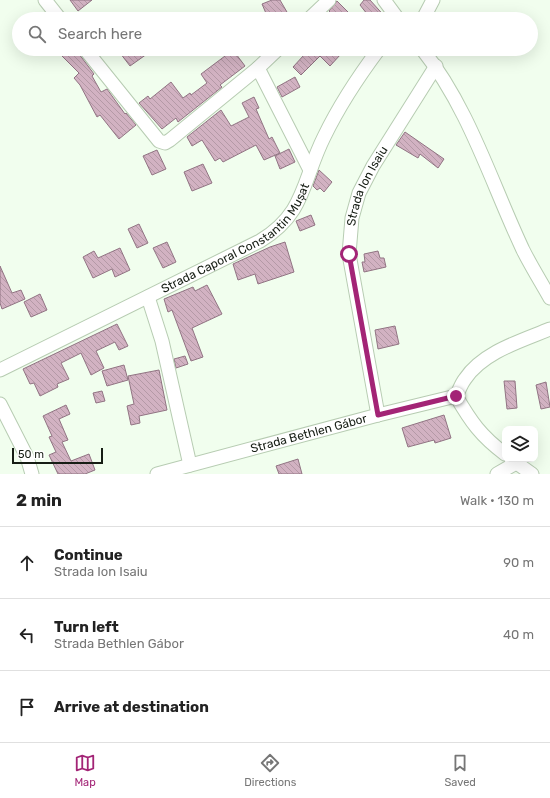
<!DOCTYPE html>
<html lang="en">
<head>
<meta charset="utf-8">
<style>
	body { margin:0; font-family:Rubik,sans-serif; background:#f2f2f2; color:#222 }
	.controls { position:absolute; right:12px; bottom:12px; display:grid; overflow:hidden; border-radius:8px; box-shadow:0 4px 16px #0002 }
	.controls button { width:36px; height:36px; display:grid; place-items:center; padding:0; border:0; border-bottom:1px solid #e0e0e0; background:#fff; color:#222; font:20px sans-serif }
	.scale { position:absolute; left:12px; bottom:10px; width:91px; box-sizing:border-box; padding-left:4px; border:2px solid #161d14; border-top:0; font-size:11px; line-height:14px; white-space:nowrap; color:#161d14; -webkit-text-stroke:3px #fff; paint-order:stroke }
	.stop { position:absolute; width:12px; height:12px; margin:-9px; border:3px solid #a32476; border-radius:50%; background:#fff }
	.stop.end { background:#a32476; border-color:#fff; box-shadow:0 1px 4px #0008 }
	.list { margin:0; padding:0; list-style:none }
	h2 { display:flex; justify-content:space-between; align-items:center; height:52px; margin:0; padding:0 16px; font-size:17px }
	h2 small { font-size:13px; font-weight:400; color:#767676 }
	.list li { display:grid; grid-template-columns:26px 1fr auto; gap:12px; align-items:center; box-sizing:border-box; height:72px; padding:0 16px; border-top:1px solid #e0e0e0 }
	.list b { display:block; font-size:15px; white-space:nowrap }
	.list p { margin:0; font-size:13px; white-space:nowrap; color:#767676 }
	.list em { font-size:13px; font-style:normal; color:#767676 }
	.icon { flex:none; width:22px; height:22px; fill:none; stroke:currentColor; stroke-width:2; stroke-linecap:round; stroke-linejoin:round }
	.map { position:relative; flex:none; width:550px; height:474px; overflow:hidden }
	.search { position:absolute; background:#fff; box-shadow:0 4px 16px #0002; left:12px; right:12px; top:12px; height:44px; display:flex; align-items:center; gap:10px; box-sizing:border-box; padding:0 14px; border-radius:22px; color:#767676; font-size:15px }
	.sheet { height:268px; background:#fff }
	nav { display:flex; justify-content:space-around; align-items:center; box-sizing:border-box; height:56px; border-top:1px solid #e0e0e0; background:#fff; font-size:11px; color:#767676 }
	nav a { display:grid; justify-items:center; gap:2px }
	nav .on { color:#a32476 }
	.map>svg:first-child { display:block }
	.building { fill:url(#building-back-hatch); stroke:#917483 }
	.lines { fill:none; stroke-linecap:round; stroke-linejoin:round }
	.minor-casing { stroke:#b7ccb2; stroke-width:15 }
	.minor { stroke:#fff; stroke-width:13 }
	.route { stroke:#a32476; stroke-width:5 }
	.labels { text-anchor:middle; stroke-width:4; stroke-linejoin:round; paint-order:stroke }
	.street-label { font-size:12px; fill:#161d14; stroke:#fff }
</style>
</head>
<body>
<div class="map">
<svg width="550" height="474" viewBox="0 0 550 474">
	<defs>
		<pattern id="building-back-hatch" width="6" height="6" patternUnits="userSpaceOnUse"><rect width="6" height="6" fill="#d2b2c2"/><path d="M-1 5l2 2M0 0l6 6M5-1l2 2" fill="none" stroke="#b499a6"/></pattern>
	</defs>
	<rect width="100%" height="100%" fill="#f1feee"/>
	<!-- building -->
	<g class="building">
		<path d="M70 0H92L78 11Z"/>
		<path d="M272 0H280L291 19H279L277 14 268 18 262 4Z"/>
		<path d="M364 0H370L387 19H371L360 5Z"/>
		<path d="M337 1 349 13 344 19H337L329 11Z"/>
		<path d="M67 49H77L79 54 94 74 92 76 101 92 107 89 125 114 126 113 136 125 119 139 100 115 97 117 80 85 74 78 79 73 61 55Z"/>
		<path d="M117 49H154L130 66Z"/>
		<path d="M298 49H336L341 54 330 66 320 56 301 75 293 67 304 55Z"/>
		<path d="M233 50 245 66 220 85 222 87 178 122 176 118 162 129 139 103 148 96 150 99 171 82 183 98 190 93 191 95 207 83 201 74Z"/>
		<path d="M295 77 300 87 282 97 277 87Z"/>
		<path d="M254 97 259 108 256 109 269 139 272 137 280 153 264 160 256 145 223 162 220 158 215 161 202 140 192 146 187 137 221 110 231 126 249 117 242 103Z"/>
		<path d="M405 132 444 159 438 168 420 154 418 158 396 145Z"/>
		<path d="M289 149 295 162 280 169 275 156Z"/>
		<path d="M157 150 166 169 152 175 143 156Z"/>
		<path d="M203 164 212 183 192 191 184 172Z"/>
		<path d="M319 170 332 182 324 192 320 188 317 190 313 186Z"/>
		<path d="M311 215 315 225 300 231 296 221Z"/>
		<path d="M139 224 148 243 137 248 128 229Z"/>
		<path d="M167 242 176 262 163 268 153 248Z"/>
		<path d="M285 242 294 272 258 284 255 274 238 280 233 264 270 247Z"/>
		<path d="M120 248 130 270 115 277 112 269 93 278 83 257 94 251 98 258Z"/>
		<path d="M378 251 380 258H384L386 267 364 272 362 262H365L364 254Z"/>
		<path d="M0 266 12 293 21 290 25 299 2 309 0 303Z"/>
		<path d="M207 285 222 314 192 328 203 357 191 361 172 310 168 312 164 299 193 287 195 291Z"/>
		<path d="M40 294 47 310 31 317 24 302Z"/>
		<path d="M117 324 128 346 119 350 115 342 96 351 104 368 91 375 81 353 61 363 69 379 57 384 58 387 40 396 34 383 30 384 23 369Z"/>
		<path d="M395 326 399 344 378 349 375 330Z"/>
		<path d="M185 356 188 364 176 368 174 359Z"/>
		<path d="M124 365 128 380 107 386 102 371Z"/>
		<path d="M159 370 167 410 139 416 140 423 131 425 127 406 134 404 128 376Z"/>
		<path d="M504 381H515L517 408 507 409Z"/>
		<path d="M546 382 550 407 541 409 536 385Z"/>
		<path d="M102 391 105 401 96 403 93 393Z"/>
		<path d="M66 405 70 414 59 419 68 440 62 442 71 461 89 454 95 470 85 474H58L49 455 56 452 49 437 52 436 43 416Z"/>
		<path d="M444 415 451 438 435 443 434 440 408 447 402 428Z"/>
		<path d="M298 459 302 474H279L276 466Z"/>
	</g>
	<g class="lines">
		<!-- minor casing -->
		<g class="minor-casing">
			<g id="minor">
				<path d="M45 0 60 19"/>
				<path d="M384 0 398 19"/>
				<path d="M309 19 329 0"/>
				<path d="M423 19 433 0"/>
				<path d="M85 49 159 141 165 143 170 140 258 68 278 49"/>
				<path d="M422 49C469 108 491 182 523 250 531 266 541 282 550 298"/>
				<path d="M258 68 310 170"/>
				<path d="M148 297 162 341 190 465"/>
				<path id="s1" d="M0 370 260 241C306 213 302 181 324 137 339 106 358 77 379 49"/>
				<path d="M456 396C459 391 461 384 465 379 483 352 521 341 550 329"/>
				<path d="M456 396C471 422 481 436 505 454"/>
				<path d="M0 404 27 457 32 474"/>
				<path id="s2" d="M378 415 349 254 352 218 359 193 373 166 436 66"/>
				<path d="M511 459 532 474"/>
				<path id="s3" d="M157 474 378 415 456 396"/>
				<path d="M497 474 516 463"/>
			</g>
		</g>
		<!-- minor -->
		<use href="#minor" class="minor"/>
	</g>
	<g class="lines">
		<!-- route -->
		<path class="route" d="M349 254 378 415 456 396"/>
	</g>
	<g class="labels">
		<!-- street labels -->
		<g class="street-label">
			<text dy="4" stroke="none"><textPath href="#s2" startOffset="235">Strada Ion Isaiu</textPath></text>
			<text dy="4" stroke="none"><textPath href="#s1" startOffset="273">Strada Caporal Constantin Mușat</textPath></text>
			<text dy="4" stroke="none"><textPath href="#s3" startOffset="157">Strada Bethlen Gábor</textPath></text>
		</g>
	</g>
</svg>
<div class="controls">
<button><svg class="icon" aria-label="layers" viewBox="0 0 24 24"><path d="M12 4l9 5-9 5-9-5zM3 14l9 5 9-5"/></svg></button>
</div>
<div class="scale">50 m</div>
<div class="stop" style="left:349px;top:254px"></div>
<div class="stop end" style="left:456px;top:396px"></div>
<div class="search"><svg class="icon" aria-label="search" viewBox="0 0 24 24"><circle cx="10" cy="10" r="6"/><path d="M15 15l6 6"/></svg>Search here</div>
</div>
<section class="sheet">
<h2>2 min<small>Walk · 130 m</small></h2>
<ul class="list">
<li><svg class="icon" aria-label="ahead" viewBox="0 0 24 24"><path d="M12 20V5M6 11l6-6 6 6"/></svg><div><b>Continue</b><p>Strada Ion Isaiu</p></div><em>90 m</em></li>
<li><svg class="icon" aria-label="left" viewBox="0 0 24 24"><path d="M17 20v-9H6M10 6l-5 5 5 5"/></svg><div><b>Turn left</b><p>Strada Bethlen Gábor</p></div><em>40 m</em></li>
<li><svg class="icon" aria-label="arrive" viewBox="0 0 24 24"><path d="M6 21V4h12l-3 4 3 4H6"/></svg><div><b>Arrive at destination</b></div></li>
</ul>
</section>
<nav>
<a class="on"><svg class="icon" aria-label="map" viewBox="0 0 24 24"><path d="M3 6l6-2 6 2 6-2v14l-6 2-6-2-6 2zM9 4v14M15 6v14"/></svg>Map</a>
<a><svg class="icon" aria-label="directions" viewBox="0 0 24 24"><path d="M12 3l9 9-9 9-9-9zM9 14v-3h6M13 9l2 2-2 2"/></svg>Directions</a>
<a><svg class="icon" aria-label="saved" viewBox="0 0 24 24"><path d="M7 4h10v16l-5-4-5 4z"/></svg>Saved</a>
</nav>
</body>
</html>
